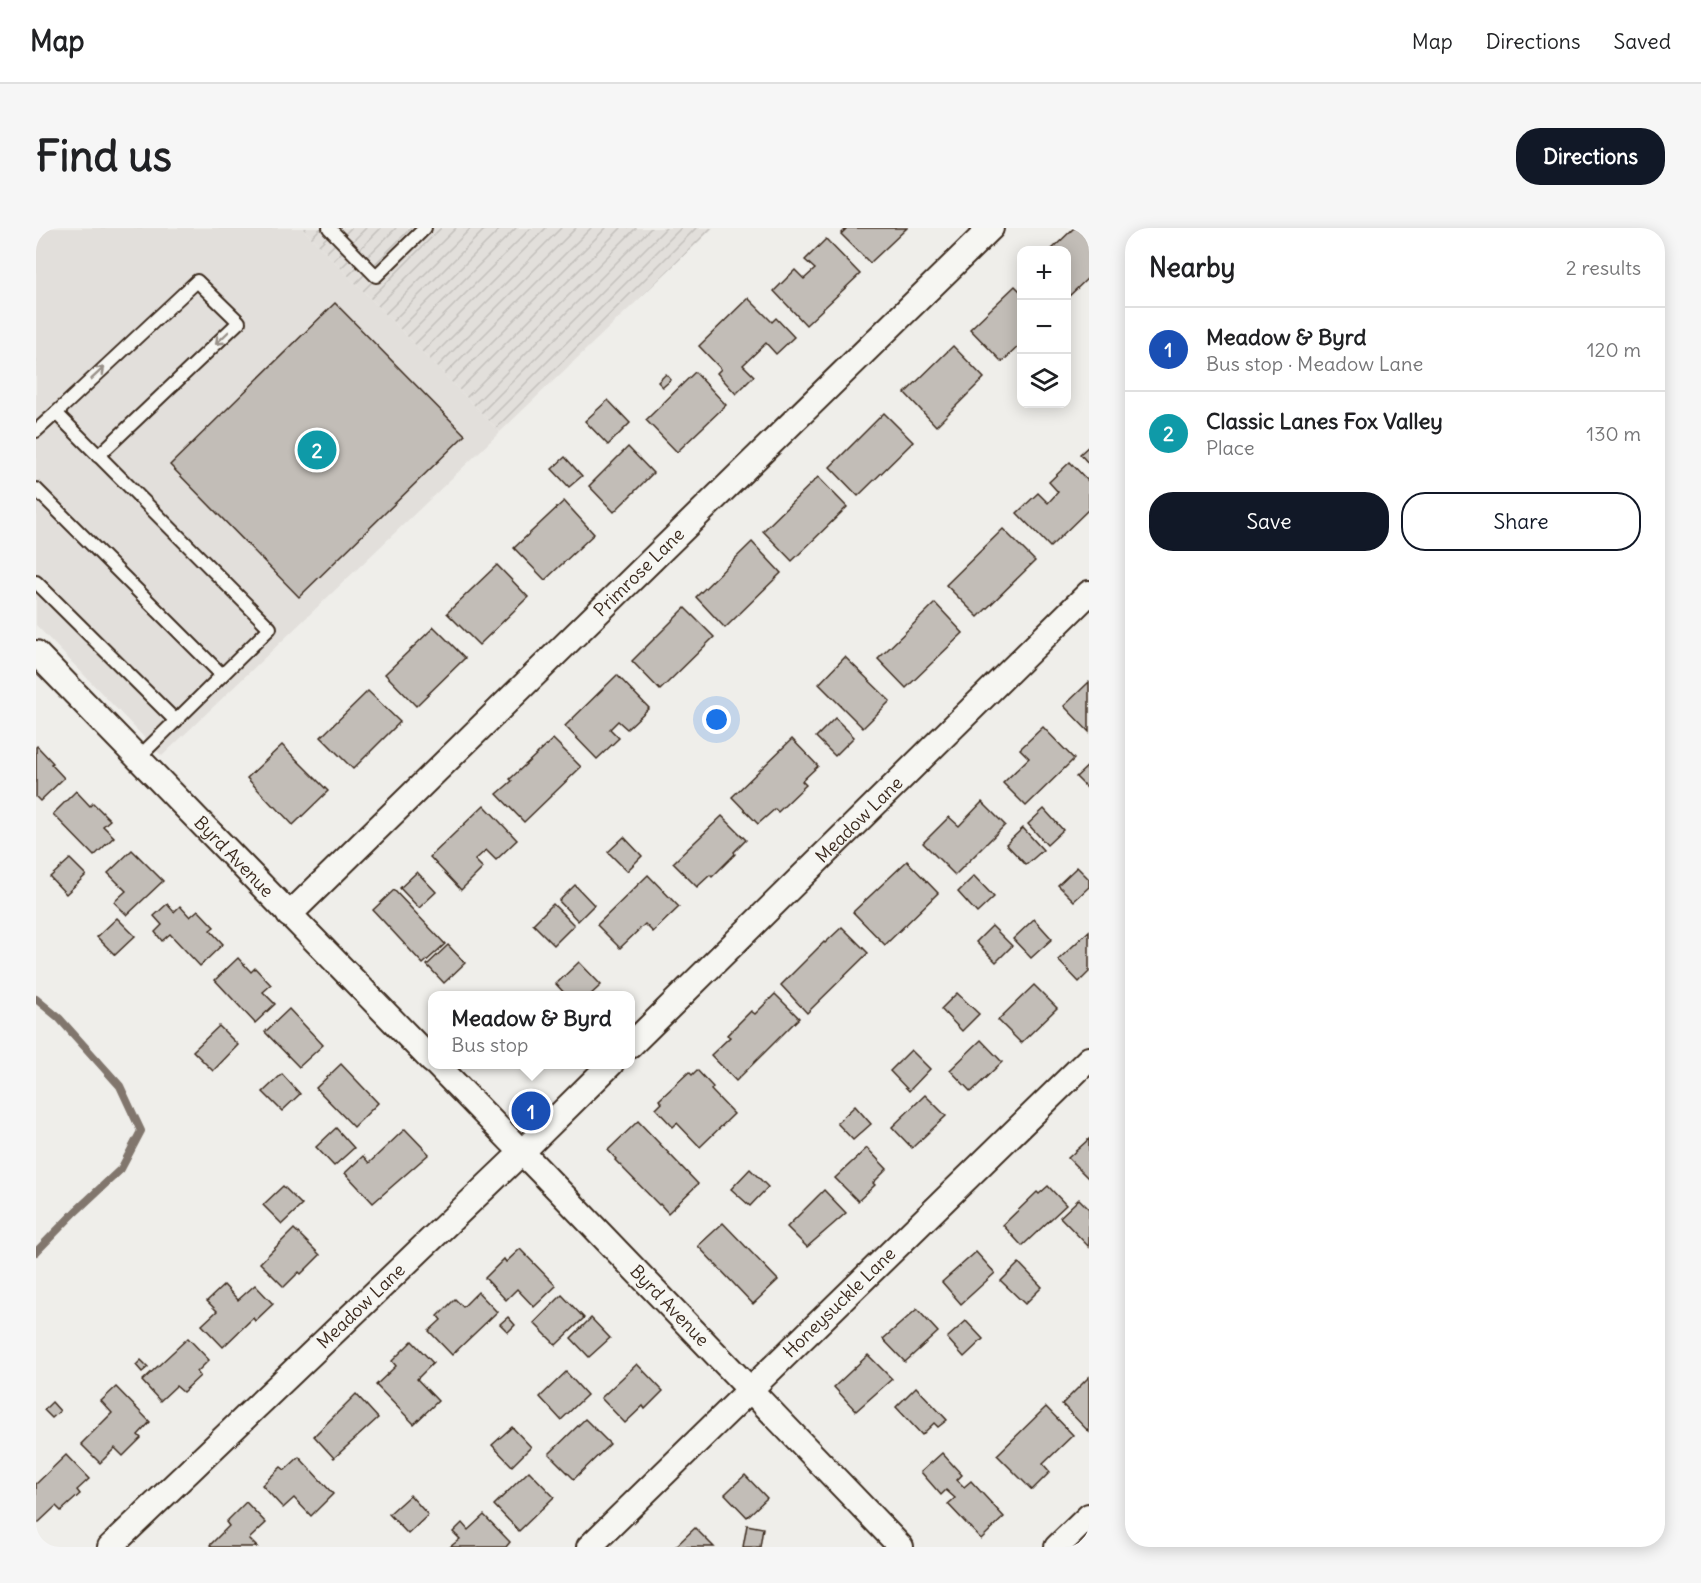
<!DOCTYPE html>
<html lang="en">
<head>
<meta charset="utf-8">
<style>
	body { margin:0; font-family:Delius,sans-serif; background:#f6f6f6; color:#202124 }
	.controls { position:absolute; right:18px; top:18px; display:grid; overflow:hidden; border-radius:12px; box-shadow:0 3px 15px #0003 }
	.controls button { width:54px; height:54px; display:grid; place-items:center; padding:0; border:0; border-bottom:2px solid #e0e0e0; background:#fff; color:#202124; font:30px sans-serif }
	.you { position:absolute; left:681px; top:492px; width:21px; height:21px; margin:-15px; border:4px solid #fff; border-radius:50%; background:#1a73e8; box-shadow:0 0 0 9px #1a73e833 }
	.badge { display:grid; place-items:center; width:39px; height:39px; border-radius:50%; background:#111827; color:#fff; font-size:20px; font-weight:700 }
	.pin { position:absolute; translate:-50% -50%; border:3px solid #fff; box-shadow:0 2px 6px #0006 }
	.popup { position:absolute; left:392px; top:763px; width:207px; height:78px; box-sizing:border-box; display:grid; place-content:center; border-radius:12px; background:#fff; filter:drop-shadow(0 2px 4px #0005); font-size:20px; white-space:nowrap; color:#757577 }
	.popup b { font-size:22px; color:#202124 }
	.popup::after { content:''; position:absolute; left:50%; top:100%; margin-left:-12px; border:12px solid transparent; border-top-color:#fff }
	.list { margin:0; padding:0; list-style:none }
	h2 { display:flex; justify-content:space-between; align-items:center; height:78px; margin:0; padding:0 24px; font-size:26px }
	h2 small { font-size:20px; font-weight:400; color:#757577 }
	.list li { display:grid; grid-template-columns:39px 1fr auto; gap:18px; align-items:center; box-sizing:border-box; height:84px; padding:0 24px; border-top:2px solid #e0e0e0 }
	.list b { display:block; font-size:22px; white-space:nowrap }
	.list p { margin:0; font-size:20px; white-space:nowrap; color:#757577 }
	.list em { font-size:20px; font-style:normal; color:#757577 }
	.actions { display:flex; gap:12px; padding:18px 24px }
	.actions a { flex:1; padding:14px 0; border:2px solid #111827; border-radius:24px; text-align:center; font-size:21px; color:#111827 }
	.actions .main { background:#111827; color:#fff }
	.icon { flex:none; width:33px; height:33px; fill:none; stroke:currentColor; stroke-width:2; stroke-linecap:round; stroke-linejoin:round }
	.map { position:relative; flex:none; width:1053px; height:1319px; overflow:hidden; border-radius:24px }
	header { display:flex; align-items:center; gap:36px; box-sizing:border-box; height:84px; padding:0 30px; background:#fff; border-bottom:2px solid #e0e0e0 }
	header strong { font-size:28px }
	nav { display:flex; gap:33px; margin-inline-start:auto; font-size:21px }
	.intro { display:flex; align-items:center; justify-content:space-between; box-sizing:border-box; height:144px; padding:0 36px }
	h1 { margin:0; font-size:42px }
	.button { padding:15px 27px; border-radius:24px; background:#111827; color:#fff; font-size:21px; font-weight:700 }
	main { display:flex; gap:36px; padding:0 36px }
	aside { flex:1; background:#fff; border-radius:24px; box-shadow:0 3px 15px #0003 }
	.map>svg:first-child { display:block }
	.built { fill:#e2dfdb }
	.industrial { fill:url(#industrial-furrows) }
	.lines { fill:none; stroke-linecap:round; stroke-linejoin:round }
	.stream { stroke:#81766d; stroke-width:8 }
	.building { fill:#c2bdb7; stroke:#3b2a1e; stroke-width:1.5 }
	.service-casing { stroke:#3b2a1e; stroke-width:16 }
	.minor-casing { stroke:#3b2a1e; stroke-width:28 }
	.service { stroke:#f6f6f2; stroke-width:12 }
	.minor { stroke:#f6f6f2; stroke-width:24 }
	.oneway { stroke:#989088 }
	.labels { text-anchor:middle; stroke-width:5; stroke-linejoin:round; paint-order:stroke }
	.street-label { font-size:18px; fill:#3b2a1e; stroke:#f6f6f2 }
</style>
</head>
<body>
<header>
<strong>Map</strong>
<nav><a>Map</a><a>Directions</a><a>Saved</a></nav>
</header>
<div class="intro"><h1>Find us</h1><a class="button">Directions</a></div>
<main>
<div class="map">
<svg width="1053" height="1319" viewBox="0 0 1053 1319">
	<defs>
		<pattern id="industrial-furrows" width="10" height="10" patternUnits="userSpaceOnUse" patternTransform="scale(1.5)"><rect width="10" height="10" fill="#e2dfdb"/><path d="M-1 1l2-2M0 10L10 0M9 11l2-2" fill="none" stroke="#c3c0bc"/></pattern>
	</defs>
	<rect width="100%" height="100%" fill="#efeeea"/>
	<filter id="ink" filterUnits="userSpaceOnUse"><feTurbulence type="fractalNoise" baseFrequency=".0167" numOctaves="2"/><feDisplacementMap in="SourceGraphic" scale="12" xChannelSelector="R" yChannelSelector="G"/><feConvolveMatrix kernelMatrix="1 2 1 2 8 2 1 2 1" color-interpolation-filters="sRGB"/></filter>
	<g filter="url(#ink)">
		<!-- built -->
		<path class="built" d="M0 0H266L464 204 126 528 0 397Z"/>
		<!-- industrial -->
		<path class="industrial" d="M266 0H677L464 204Z"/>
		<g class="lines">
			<!-- stream -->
			<path class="stream" d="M0 771 23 790 84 858 105 903 85 941 39 984 0 1024"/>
		</g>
		<!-- building -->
		<g class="building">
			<path d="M811 0H871L834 35 805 6Z"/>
			<path d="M1038 0H1045L1053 8V49L1030 71V22H1015Z"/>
			<path d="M790 11 824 46 770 97 738 63 759 42 768 51 779 41 769 32Z"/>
			<path d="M979 58 986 65V115L966 134 934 101Z"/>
			<path d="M712 70 736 94 740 90 758 109 740 126 730 115 707 137 718 148 700 166 681 145 685 141 663 118Z"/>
			<path d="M299 75 429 207 263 369 134 237Z"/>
			<path d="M917 118 948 150 900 198 869 165Z"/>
			<path d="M659 144 690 177 641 224 610 192Z"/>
			<path d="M630 146 635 152 627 159 622 154Z"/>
			<path d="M572 172 594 195 572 217 549 193Z"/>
			<path d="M848 185 877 214 822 268 794 239Z"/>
			<path d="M1053 218V236L1044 226Z"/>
			<path d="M592 219 617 245 578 284 553 258Z"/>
			<path d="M529 229 546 248 533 259 516 241Z"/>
			<path d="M1034 234 1053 254V281L1014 319 981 285 1002 265 1012 275 1022 264 1013 254Z"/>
			<path d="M782 249 811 279 756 333 727 303Z"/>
			<path d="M528 273 558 306 509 352 478 320Z"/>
			<path d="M967 301 999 333 942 389 910 357Z"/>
			<path d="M716 314 745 345 689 400 660 369Z"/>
			<path d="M461 337 492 369 443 417 411 385Z"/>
			<path d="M899 375 927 405 870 460 842 431Z"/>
			<path d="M649 380 678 409 624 462 596 433Z"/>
			<path d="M398 399 429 430 380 478 349 446Z"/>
			<path d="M809 429 854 473 827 500 783 456Z"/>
			<path d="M581 447 613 480 591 501 582 493 574 501 583 510 561 531 529 498Z"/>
			<path d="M1053 454V504L1028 478Z"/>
			<path d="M332 463 364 494 317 541 285 509Z"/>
			<path d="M799 490 818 509 799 528 780 509Z"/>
			<path d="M1007 499 1038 531 990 578 967 555 993 530 984 521Z"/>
			<path d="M517 511 545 539 488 594 461 566 476 553 474 551Z"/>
			<path d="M756 511 782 538 766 553 770 557 742 584 739 581 722 596 696 569Z"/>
			<path d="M246 517 292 563 257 597 239 578 238 579 211 550Z"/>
			<path d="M1 518 17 535 15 536 28 550 4 573 0 569V519Z"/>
			<path d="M1053 537V562L1040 549Z"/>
			<path d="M40 563 54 578 57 575 74 592 67 598 78 609 58 628 17 586Z"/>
			<path d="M946 574 969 597 919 647 887 615 913 589 923 598Z"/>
			<path d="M448 577 481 612 460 632 450 622 439 632 447 640 425 662 394 629Z"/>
			<path d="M1008 581 1027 602 1011 617 992 596Z"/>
			<path d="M686 588 710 612 698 624 699 626 676 649 674 647 661 659 637 635Z"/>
			<path d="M987 600 1007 622 990 637 970 616Z"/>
			<path d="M588 609 606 628 591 643 572 624Z"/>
			<path d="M96 622 127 653 91 687 78 674 90 663 72 645Z"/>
			<path d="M34 631 50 647 30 666 14 649Z"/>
			<path d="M871 633 902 665 849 717 817 684Z"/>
			<path d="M1041 639 1053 651V659L1038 673 1022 657Z"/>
			<path d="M381 644 400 664 383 680 364 660Z"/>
			<path d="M612 647 643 679 617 704 609 696 584 720 561 697Z"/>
			<path d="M938 648 958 669 941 685 922 664Z"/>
			<path d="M539 657 558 677 542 693 523 673Z"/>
			<path d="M358 662 409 716 387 736 337 682Z"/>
			<path d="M131 676 138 684 144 678 154 689 162 682 178 699 174 702 187 716 164 738 134 706 126 713 119 704 126 697 118 688Z"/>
			<path d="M517 676 538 697 518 717 497 696Z"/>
			<path d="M81 690 99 708 79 727 61 709Z"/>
			<path d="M998 691 1016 711 995 730 977 711Z"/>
			<path d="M956 698 976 718 960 734 940 714Z"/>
			<path d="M806 699 832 725 771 785 745 757 788 714 789 715Z"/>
			<path d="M1053 703V744L1043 754 1022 732Z"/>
			<path d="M412 717 429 735 408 755 391 737Z"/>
			<path d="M202 730 215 744 219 740 235 757 227 764 239 776 219 795 179 752Z"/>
			<path d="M543 734 565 757 553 768H531L520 756Z"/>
			<path d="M998 757 1021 780 985 815 962 792Z"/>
			<path d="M921 765 943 786 926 803 905 781Z"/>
			<path d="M739 766 763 790 700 853 675 827 694 809 691 807 715 783 719 786Z"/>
			<path d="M253 781 287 817 263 839 229 804Z"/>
			<path d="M183 798 202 817 177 843 157 823Z"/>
			<path d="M945 812 966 834 935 864 914 842Z"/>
			<path d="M875 822 894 841 873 863 854 843Z"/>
			<path d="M305 836 342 875 318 899 280 860Z"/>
			<path d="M661 842 677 859 675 862 698 886 664 919 641 895 637 899 620 881 626 875 623 872 653 844 656 847Z"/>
			<path d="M246 846 264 866 246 883 227 864Z"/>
			<path d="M889 867 910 888 876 920 856 899Z"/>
			<path d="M819 878 835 896 817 912 801 895Z"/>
			<path d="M602 893 662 956 632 985 624 976 623 977 579 932 580 931 572 922Z"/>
			<path d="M300 900 318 920 298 938 280 919Z"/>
			<path d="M369 901 393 926 337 975 309 945 327 928 333 935Z"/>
			<path d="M1053 911V948L1052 950 1032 930Z"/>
			<path d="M831 920 851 941 837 955 839 957 822 973 799 950Z"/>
			<path d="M714 941 732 959 714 978 695 961Z"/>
			<path d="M247 958 266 977 246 996 227 977Z"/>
			<path d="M1012 958 1030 977 986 1018 967 997 1001 964 1003 966Z"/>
			<path d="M788 962 810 985 771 1019 751 999Z"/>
			<path d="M1043 971 1053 981V1019L1024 989Z"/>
			<path d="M687 995 742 1052 717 1076 662 1018Z"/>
			<path d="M258 1001 284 1027 265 1046 263 1044 248 1059 224 1035Z"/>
			<path d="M484 1021 520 1058 498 1079 481 1061 470 1072 449 1050 468 1031 470 1034Z"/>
			<path d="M940 1024 959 1045 925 1076 906 1054Z"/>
			<path d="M983 1035 1006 1059 989 1076 965 1053Z"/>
			<path d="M188 1057 202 1072 219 1057 237 1076 219 1093 217 1090 187 1119 166 1097 181 1083 171 1073Z"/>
			<path d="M442 1064 461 1084 416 1127 393 1103 405 1092 402 1088 419 1071 427 1079Z"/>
			<path d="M526 1067 548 1090 520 1117 498 1095Z"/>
			<path d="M881 1081 902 1104 869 1134 847 1111Z"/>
			<path d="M472 1089 479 1097 472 1104 464 1096Z"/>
			<path d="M555 1090 574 1110 553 1129 535 1110Z"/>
			<path d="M930 1093 947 1111 928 1129 911 1110Z"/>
			<path d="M152 1110 173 1132 161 1144 164 1148 147 1164 140 1158 124 1173 106 1153Z"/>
			<path d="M376 1113 397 1135 381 1151 402 1173 378 1196 340 1157 360 1138 356 1133Z"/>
			<path d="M832 1127 856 1151 820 1183 798 1159Z"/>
			<path d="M105 1132 112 1139 106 1144 100 1137Z"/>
			<path d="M601 1136 627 1163 609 1181 607 1178 589 1195 565 1170Z"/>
			<path d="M530 1144 551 1167 525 1192 504 1169Z"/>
			<path d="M1053 1149V1204L1026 1176Z"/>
			<path d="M80 1159 114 1194 102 1207 105 1210 87 1228 79 1220 64 1235 45 1216 76 1185 65 1173Z"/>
			<path d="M880 1159 911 1192 902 1199 898 1195 886 1207 860 1179Z"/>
			<path d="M320 1166 342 1190 298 1230 278 1208Z"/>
			<path d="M16 1174 24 1183 16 1190 8 1182Z"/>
			<path d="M1010 1179 1037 1207 1007 1236 1014 1244 996 1262 961 1227Z"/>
			<path d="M549 1191 574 1216 538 1251 513 1226Z"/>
			<path d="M476 1199 495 1219 476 1238 456 1217Z"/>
			<path d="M906 1225 926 1247 921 1252 928 1259 935 1253 968 1289 945 1311 912 1276 919 1270 910 1262 905 1267 885 1244Z"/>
			<path d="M30 1227 53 1251 41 1262 44 1266 25 1283 20 1278 2 1295 0 1293V1256Z"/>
			<path d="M263 1229 297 1266 275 1288 258 1270 247 1280 226 1257 245 1239 249 1242Z"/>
			<path d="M493 1243 518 1269 483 1303 458 1277Z"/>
			<path d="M709 1247 731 1270 711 1289 689 1266Z"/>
			<path d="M374 1267 392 1287 372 1306 353 1286Z"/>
			<path d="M210 1274 230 1295 213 1311 221 1319H176L174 1317 193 1298 190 1294Z"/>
			<path d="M448 1287 474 1314 470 1319H414L424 1311 417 1304 426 1295 432 1302Z"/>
			<path d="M711 1297 727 1300 724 1319H707Z"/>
			<path d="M659 1300 678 1319H639Z"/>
		</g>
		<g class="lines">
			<!-- service casing -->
			<g class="service-casing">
				<g id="service">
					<path d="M293 0 340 48 389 0"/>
					<path d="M20 185 161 53 203 94 62 228"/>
					<path d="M0 203 20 185 234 400 102 530"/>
					<path d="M0 261 186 447"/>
					<path d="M0 354 140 493"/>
				</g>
			</g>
			<!-- minor casing -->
			<g class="minor-casing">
				<g id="minor">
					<path id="s1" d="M0 425 396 833"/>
					<path id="s2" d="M253 687 955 0"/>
					<path id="s3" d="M594 818 1053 365"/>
					<path id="s4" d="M400 836 508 947 865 1319"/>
					<path id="s5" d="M74 1319 486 924 575 836"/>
					<path id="s6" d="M553 1319 1053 831"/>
					<path d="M1021 1319 1053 1288"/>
				</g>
			</g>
			<!-- service -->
			<use href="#service" class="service"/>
			<!-- minor -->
			<use href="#minor" class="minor"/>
		</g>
		<!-- one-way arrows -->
		<defs><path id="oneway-shaft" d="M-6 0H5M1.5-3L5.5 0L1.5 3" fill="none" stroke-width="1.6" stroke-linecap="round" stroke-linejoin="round" transform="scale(1.5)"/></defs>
		<g class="oneway">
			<use href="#oneway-shaft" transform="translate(186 110) rotate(136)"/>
			<use href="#oneway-shaft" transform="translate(62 145) rotate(-43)"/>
		</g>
	</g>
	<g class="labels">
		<!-- street labels -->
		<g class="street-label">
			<text dy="6" stroke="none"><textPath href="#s2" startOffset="490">Primrose Lane</textPath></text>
			<text dy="6" stroke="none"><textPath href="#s3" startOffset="322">Meadow Lane</textPath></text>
			<text dy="6" stroke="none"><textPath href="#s1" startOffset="284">Byrd Avenue</textPath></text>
			<text dy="6" stroke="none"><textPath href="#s6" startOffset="350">Honeysuckle Lane</textPath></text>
			<text dy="6" stroke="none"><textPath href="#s4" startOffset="336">Byrd Avenue</textPath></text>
			<text dy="6" stroke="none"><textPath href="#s5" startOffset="348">Meadow Lane</textPath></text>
		</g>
	</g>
</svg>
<div class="controls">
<button>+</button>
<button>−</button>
<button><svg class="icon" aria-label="layers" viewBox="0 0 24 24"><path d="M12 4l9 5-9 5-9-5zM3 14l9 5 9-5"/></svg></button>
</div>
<div class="you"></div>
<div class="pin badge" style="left:495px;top:883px;background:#1a4fb4">1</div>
<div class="popup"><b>Meadow &amp; Byrd</b>Bus stop</div>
<div class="pin badge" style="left:281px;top:222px;background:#0f9aa8">2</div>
</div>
<aside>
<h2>Nearby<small>2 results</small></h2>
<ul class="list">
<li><span class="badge" style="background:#1a4fb4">1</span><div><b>Meadow &amp; Byrd</b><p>Bus stop · Meadow Lane</p></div><em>120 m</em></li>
<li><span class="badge" style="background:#0f9aa8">2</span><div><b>Classic Lanes Fox Valley</b><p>Place</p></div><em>130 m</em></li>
</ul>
<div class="actions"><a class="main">Save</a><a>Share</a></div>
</aside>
</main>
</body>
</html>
